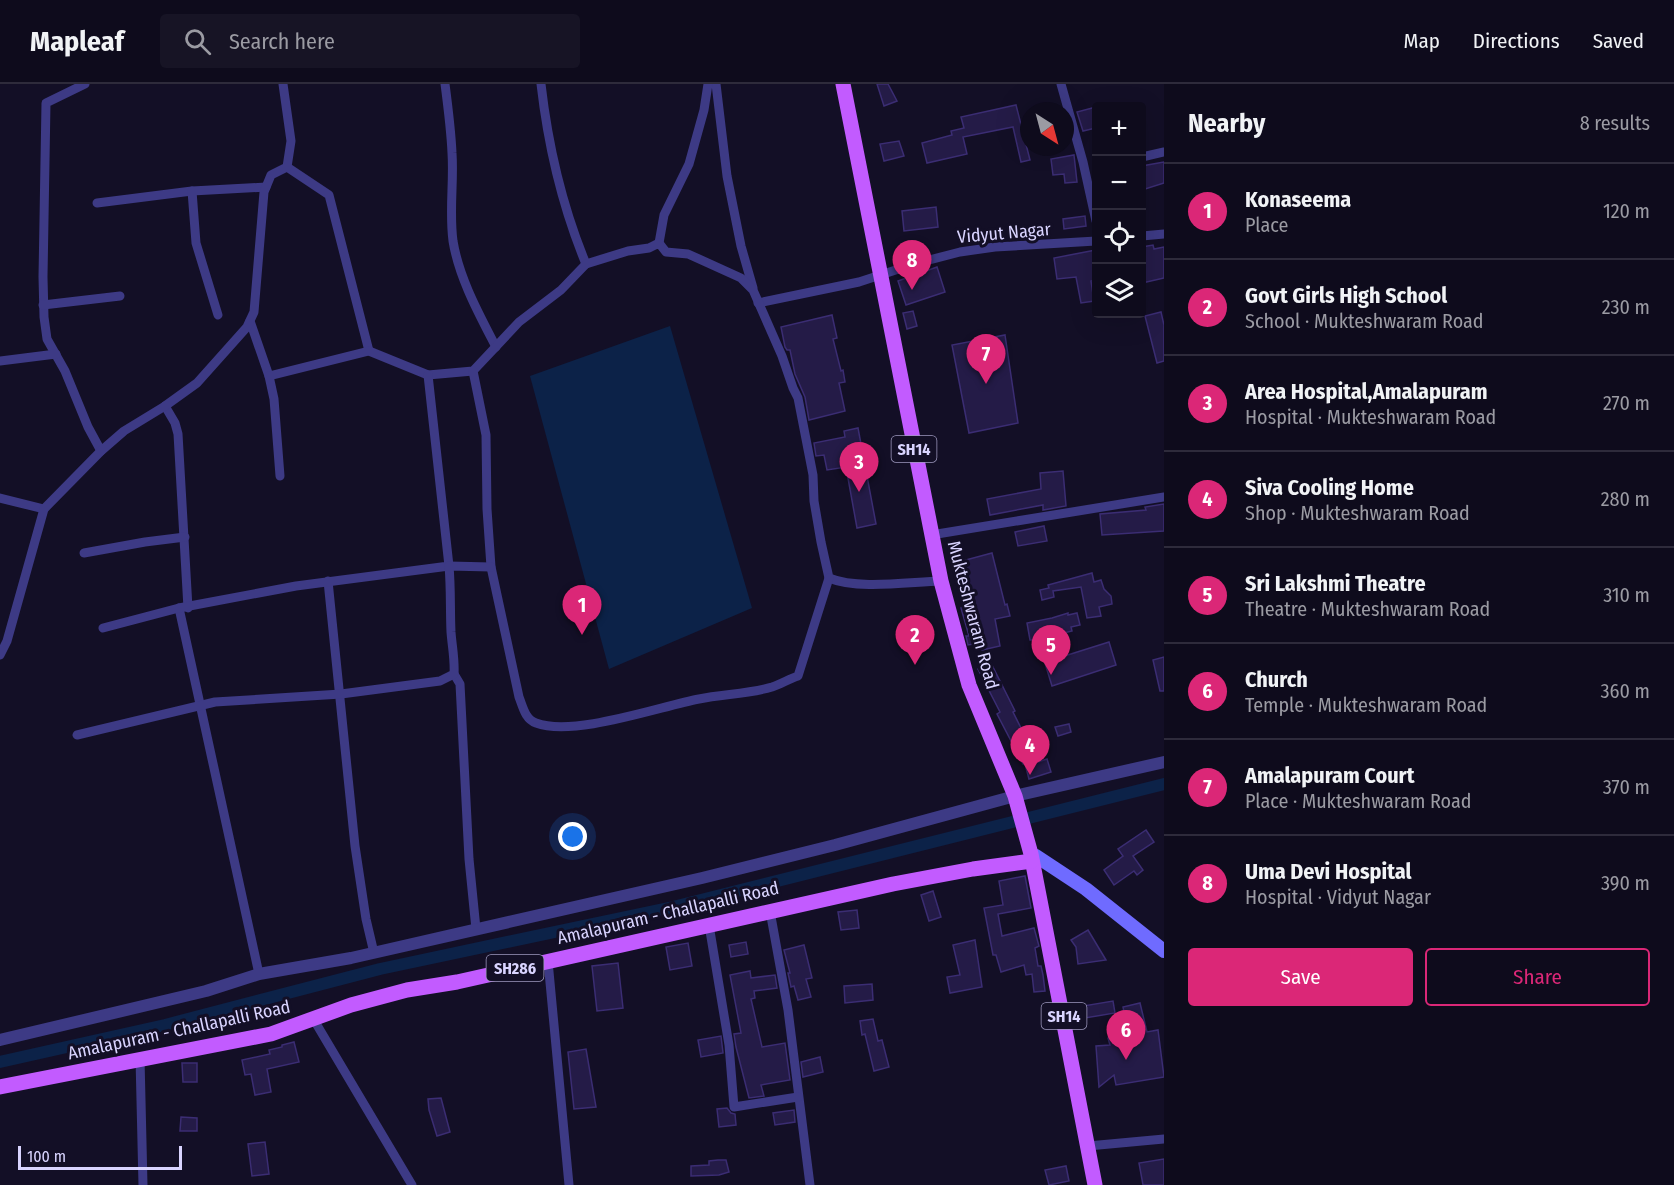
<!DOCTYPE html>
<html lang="en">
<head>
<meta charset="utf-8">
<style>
	body { margin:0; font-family:"Fira Sans Condensed",sans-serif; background:#171425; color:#f1f3f6 }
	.controls { position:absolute; right:18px; top:18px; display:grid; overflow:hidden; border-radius:6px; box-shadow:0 6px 24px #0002 }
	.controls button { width:54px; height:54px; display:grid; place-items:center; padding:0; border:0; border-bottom:2px solid #2e2b3b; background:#0e0b1c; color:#f1f3f6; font:30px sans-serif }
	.compass { position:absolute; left:1020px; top:18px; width:54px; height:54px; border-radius:50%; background:#0e0b1c; box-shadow:0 6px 24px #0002; rotate:144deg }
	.scale { position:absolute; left:18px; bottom:15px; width:164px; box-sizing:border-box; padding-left:6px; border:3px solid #d9d4ff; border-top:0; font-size:16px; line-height:21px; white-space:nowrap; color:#d9d4ff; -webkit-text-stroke:4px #130f26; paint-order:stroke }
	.you { position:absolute; left:573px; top:753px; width:21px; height:21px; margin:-15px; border:4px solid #fff; border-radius:50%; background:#1a73e8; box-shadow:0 0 0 9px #1a73e833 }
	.badge { display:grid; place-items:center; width:39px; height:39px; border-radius:50%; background:#db2777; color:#fff; font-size:20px; font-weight:700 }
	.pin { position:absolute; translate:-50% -50px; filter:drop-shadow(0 2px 3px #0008) }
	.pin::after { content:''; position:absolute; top:32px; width:21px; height:18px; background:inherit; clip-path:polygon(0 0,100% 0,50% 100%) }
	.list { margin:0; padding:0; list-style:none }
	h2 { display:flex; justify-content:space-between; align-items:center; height:78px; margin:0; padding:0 24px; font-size:26px }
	h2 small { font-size:20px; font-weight:400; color:#9b9ba3 }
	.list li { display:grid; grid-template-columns:39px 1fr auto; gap:18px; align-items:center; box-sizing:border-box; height:96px; padding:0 24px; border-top:2px solid #2e2b3b }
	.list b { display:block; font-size:22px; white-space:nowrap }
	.list p { margin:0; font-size:20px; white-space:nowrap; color:#9b9ba3 }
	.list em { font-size:20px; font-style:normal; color:#9b9ba3 }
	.actions { display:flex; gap:12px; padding:18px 24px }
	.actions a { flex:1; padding:14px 0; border:2px solid #db2777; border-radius:6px; text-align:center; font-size:21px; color:#db2777 }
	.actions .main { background:#db2777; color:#fff }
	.icon { flex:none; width:33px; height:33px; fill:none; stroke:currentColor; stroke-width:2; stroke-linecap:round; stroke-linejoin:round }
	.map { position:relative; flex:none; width:1164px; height:1101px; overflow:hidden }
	header { display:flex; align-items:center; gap:36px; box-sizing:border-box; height:84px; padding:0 30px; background:#0e0b1c; border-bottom:2px solid #2e2b3b }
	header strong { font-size:28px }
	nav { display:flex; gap:33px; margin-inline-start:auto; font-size:21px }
	.search { width:420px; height:54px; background:#171425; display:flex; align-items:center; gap:15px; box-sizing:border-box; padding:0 21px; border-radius:6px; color:#9b9ba3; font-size:22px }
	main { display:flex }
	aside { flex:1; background:#0e0b1c }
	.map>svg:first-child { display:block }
	.water { fill:#0c2248 }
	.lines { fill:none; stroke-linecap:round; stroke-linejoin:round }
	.canal { stroke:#0c2248; stroke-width:12 }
	.building { fill:#241b47; stroke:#3b2d73; stroke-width:1.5 }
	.minor { stroke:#3d3a85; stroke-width:9 }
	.tertiary { stroke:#3d3a85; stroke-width:12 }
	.secondary { stroke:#6f6bff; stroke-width:14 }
	.primary { stroke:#c25bff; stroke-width:15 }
	.labels { text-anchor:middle; stroke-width:6; stroke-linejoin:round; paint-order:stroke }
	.shield { fill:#130f26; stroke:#9e99be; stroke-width:1.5 }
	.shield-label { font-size:16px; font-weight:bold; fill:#d9d4ff }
	.street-label { font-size:18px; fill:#d9d4ff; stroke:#130f26 }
</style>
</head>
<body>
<header>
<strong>Mapleaf</strong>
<div class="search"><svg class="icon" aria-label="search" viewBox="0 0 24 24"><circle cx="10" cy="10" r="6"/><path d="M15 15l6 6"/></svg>Search here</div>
<nav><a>Map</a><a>Directions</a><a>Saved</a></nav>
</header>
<main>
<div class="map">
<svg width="1164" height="1101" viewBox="0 0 1164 1101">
	<rect width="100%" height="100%" fill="#130f26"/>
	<!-- water -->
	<path class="water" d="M670 242 752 524 609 585 530 292Z"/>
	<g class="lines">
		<!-- canal -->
		<path class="canal" d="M0 978 165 941 380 885 673 823 1164 700"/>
	</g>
	<!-- building -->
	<g class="building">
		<path d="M877 0H888L897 17 884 22Z"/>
		<path d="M1016 21 1030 76 1021 78 1013 43 963 53 967 70 927 79 922 59 952 51 951 47 964 44 961 33Z"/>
		<path d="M1096 23V44L1083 47 1077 28Z"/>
		<path d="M899 57 904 72 884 77 880 60Z"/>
		<path d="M1074 71 1077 98 1065 99 1064 90 1053 91 1051 75Z"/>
		<path d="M1164 78V99L1142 106V82Z"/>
		<path d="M936 123 938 143 904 147 902 127Z"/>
		<path d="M1085 132 1086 142 1064 145 1063 135Z"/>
		<path d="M1153 161 1154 165 1164 163V194L1142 199V163Z"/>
		<path d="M1096 166V196L1091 197 1094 217 1081 219 1076 193 1057 195 1054 174Z"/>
		<path d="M937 183 945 208 906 221 898 197Z"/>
		<path d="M913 227 917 242 907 245 903 229Z"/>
		<path d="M1161 228 1164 241V277L1157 279 1145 232Z"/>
		<path d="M832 231 837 254 833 255 841 287 843 286 845 298 839 299 845 327 809 336 805 313 795 290 790 266H787L785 263 781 243Z"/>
		<path d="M1005 251 1018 339 969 349 952 261Z"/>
		<path d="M858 344 876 440 857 444 846 383 827 386 824 371 816 372 814 359 845 353 844 347Z"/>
		<path d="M1063 387 1066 422 1043 426V421L990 431 987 415 1041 405 1040 389Z"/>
		<path d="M1164 420V447L1102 451 1100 430 1146 426 1145 423Z"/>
		<path d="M1044 442 1047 457 1018 462 1015 448Z"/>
		<path d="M992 469 1005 521 1007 520 1010 532 995 535 1000 562 982 566 980 559 968 561 966 552H969L961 524 973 520 962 477Z"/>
		<path d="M1092 489 1094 498 1101 496 1104 505 1111 512 1112 520 1099 523 1101 532 1087 534 1081 503 1053 507 1054 513 1042 516 1040 506 1049 504 1048 501Z"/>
		<path d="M1068 529V531L1077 529 1080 541 1071 543 1072 547 1048 553 1055 575 1109 558 1116 581 1052 602 1044 576 1046 575 1039 556H1030L1027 539 1052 534Z"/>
		<path d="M1164 573V607H1160L1153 576Z"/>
		<path d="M991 579 1015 627 1013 628 1038 678 1047 675 1051 688 1029 695 1025 680H1023L997 630 1000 628 978 585Z"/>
		<path d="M1069 640 1071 648 1058 652 1055 643Z"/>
		<path d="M1146 746 1154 758 1133 772 1143 786 1137 791 1134 787 1114 801 1104 786 1123 772 1118 765Z"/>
		<path d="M1025 792 1031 824 998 830 1002 852 1034 844 1039 862 1035 864 1038 882H1041L1043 891 1045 907 1034 908 1032 890 1026 891 1024 881 1001 888 996 871H993L984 824 1003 821 999 797Z"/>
		<path d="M933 807 941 833 929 837 921 811Z"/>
		<path d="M857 826 859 844 841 846 838 828Z"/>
		<path d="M1088 846 1106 876 1078 880 1076 863 1071 856Z"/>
		<path d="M975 856 982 903 950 909 947 893 960 891 953 861Z"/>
		<path d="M746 858 748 870 731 873 729 861Z"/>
		<path d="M688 859 692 882 670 886 666 863Z"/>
		<path d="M804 861 812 894 806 895 811 913 798 916 794 902 791 903 788 889H790L784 866Z"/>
		<path d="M618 879 623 924 597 927 592 882Z"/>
		<path d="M750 887 751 894 775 891 777 904 754 907 755 914 751 915 762 963 785 959 790 996 761 1001 764 1012 749 1014 736 963 734 950 741 949 730 891Z"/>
		<path d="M872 900 873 916 845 919 844 902Z"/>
		<path d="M1113 917 1115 929 1085 934 1083 922Z"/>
		<path d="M1140 919 1147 948 1158 946 1164 993 1116 1001 1114 991 1099 1003 1096 962 1110 961 1108 954 1129 951 1123 923Z"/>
		<path d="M873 935 878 957 882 956 889 983 874 987 865 950 862 951 860 937Z"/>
		<path d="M721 952 723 969 701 973 698 956Z"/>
		<path d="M294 958 299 978 267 985 271 1008 255 1011 251 990 245 991 242 976 270 970 269 966 282 963V961Z"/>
		<path d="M586 965 596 1023 574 1025 568 968Z"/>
		<path d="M820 973 823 988 803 993 801 978Z"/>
		<path d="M182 979H197V998H183Z"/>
		<path d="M441 1014 450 1048 437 1052 429 1026 428 1015Z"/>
		<path d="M727 1024 731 1029 735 1030 736 1041 719 1043 717 1025Z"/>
		<path d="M794 1026 795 1038 775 1041 773 1029Z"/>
		<path d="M181 1033 197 1034V1047H180Z"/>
		<path d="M265 1058 269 1090 252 1092 248 1060Z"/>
		<path d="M1164 1075V1101H1143L1139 1079Z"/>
		<path d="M718 1076H726L729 1088 719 1091 691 1092V1082L709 1081V1077Z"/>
		<path d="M1066 1082 1069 1097 1049 1101 1045 1086Z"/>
	</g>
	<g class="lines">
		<!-- minor -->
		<g class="minor">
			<path d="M85 0 46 19 43 193 44 233 47 255 65 287 88 343 101 367"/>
			<path d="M445 0C448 23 451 46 452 69 454 98 449 127 453 157 459 194 479 230 496 263"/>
			<path d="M541 0C548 61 562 122 586 180"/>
			<path d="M716 0 727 92 741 162 753 204"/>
			<path d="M1061 0 1083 78 1096 137"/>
			<path d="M1142 73 1164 68"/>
			<path d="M287 83 329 111 369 267"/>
			<path d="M97 119 192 107"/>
			<path d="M1142 152 1164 150"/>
			<path d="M659 159 664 131 689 80 704 26 708 0"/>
			<path d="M758 219 859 198 914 180 960 168 995 163 1096 157"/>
			<path d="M43 221 120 212"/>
			<path d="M218 231 196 159 192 107 266 103"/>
			<path d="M250 237 269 292 369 267 428 291 473 287 519 238 561 206 586 180 628 167 649 164 659 159 666 168 688 170 741 194 753 206 782 272 793 304 798 314 813 391 814 417 821 458 829 494C858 506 908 498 941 497"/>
			<path d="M0 277 56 270"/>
			<path d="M473 287 486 351 487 425 491 483 519 613C523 623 525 635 536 639 574 653 658 623 699 615 723 610 749 610 772 603 781 600 789 595 798 592L829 494"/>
			<path d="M269 292 274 315 280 392"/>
			<path d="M165 322 175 339 178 350 188 524"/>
			<path d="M0 414 44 425"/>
			<path d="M931 451 1164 413"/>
			<path d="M84 469 145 458 185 453"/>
			<path d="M328 497 355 762 366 835 374 869"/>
			<path d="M179 524 259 890"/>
			<path d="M103 544 179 524 296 502 449 482 428 291"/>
			<path d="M0 571 7 557 44 425 101 367 124 347 165 322 197 299 247 243 254 228 264 108 271 91 287 83 291 57 283 0"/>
			<path d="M454 590 460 600 469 775 476 845"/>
			<path d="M77 651 215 618 341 610 440 597 454 590C455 576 452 562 451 548 450 526 451 504 449 482L491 483"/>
			<path d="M770 827 788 926 810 1101"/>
			<path d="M709 841 729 961 734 1023 798 1013"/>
			<path d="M548 877 569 1101"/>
			<path d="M314 936 412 1101"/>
			<path d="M140 974 143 1101"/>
			<path d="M1088 1062 1164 1055"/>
		</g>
		<!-- tertiary -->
		<path class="tertiary" d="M0 956 206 907 259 890 351 874 702 794 835 761 1015 712 1164 678"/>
		<!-- secondary -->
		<path class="secondary" d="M1031 773 1036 772 1086 805 1164 867"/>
		<!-- primary -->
		<g class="primary">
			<path d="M843 0 941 497 969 601 1015 712 1031 770 1095 1101"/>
			<path d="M0 1003 271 950 351 921 407 906 457 898 893 800 973 785 1032 777"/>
		</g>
	</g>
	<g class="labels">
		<!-- shield labels -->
		<g class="shield">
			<rect x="891.5" y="352" width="45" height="26" rx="4.5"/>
			<rect x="486.5" y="871" width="57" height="26" rx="4.5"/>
			<rect x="1041.5" y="919" width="45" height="26" rx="4.5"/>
		</g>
		<g class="shield-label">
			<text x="914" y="371">SH14</text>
			<text x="515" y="890">SH286</text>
			<text x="1064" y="938">SH14</text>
		</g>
		<!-- street labels -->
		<g class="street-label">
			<text transform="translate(1004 149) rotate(-5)" y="6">Vidyut Nagar</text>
			<text transform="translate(973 531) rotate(75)" y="6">Mukteshwaram Road</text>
			<text transform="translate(668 829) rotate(-13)" y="6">Amalapuram - Challapalli Road</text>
			<text transform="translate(179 946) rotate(-12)" y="6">Amalapuram - Challapalli Road</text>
		</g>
	</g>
</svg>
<div class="controls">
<button>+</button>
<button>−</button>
<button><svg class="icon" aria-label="locate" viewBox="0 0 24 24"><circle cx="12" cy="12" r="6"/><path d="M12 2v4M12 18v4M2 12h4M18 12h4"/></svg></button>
<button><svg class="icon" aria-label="layers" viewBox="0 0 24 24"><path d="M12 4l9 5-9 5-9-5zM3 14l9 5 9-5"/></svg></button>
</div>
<svg class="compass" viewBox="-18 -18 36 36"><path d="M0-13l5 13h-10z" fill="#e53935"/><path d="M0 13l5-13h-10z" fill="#9b9ba3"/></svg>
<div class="scale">100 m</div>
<div class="you"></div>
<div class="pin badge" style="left:582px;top:551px">1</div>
<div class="pin badge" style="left:915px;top:581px">2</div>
<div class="pin badge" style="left:859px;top:408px">3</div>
<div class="pin badge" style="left:1030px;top:691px">4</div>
<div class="pin badge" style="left:1051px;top:591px">5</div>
<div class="pin badge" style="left:1126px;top:976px">6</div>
<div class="pin badge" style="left:986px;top:300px">7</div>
<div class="pin badge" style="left:912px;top:206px">8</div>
</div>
<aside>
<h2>Nearby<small>8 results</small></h2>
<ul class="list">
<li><span class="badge">1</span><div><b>Konaseema</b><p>Place</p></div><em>120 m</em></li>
<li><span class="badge">2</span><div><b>Govt Girls High School</b><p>School · Mukteshwaram Road</p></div><em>230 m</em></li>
<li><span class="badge">3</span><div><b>Area Hospital,Amalapuram</b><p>Hospital · Mukteshwaram Road</p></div><em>270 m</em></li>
<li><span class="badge">4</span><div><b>Siva Cooling Home</b><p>Shop · Mukteshwaram Road</p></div><em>280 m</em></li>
<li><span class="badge">5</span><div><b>Sri Lakshmi Theatre</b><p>Theatre · Mukteshwaram Road</p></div><em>310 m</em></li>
<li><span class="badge">6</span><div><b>Church</b><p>Temple · Mukteshwaram Road</p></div><em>360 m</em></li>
<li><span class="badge">7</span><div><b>Amalapuram Court</b><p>Place · Mukteshwaram Road</p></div><em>370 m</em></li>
<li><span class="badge">8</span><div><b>Uma Devi Hospital</b><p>Hospital · Vidyut Nagar</p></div><em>390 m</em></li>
</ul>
<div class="actions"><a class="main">Save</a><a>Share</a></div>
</aside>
</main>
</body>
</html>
